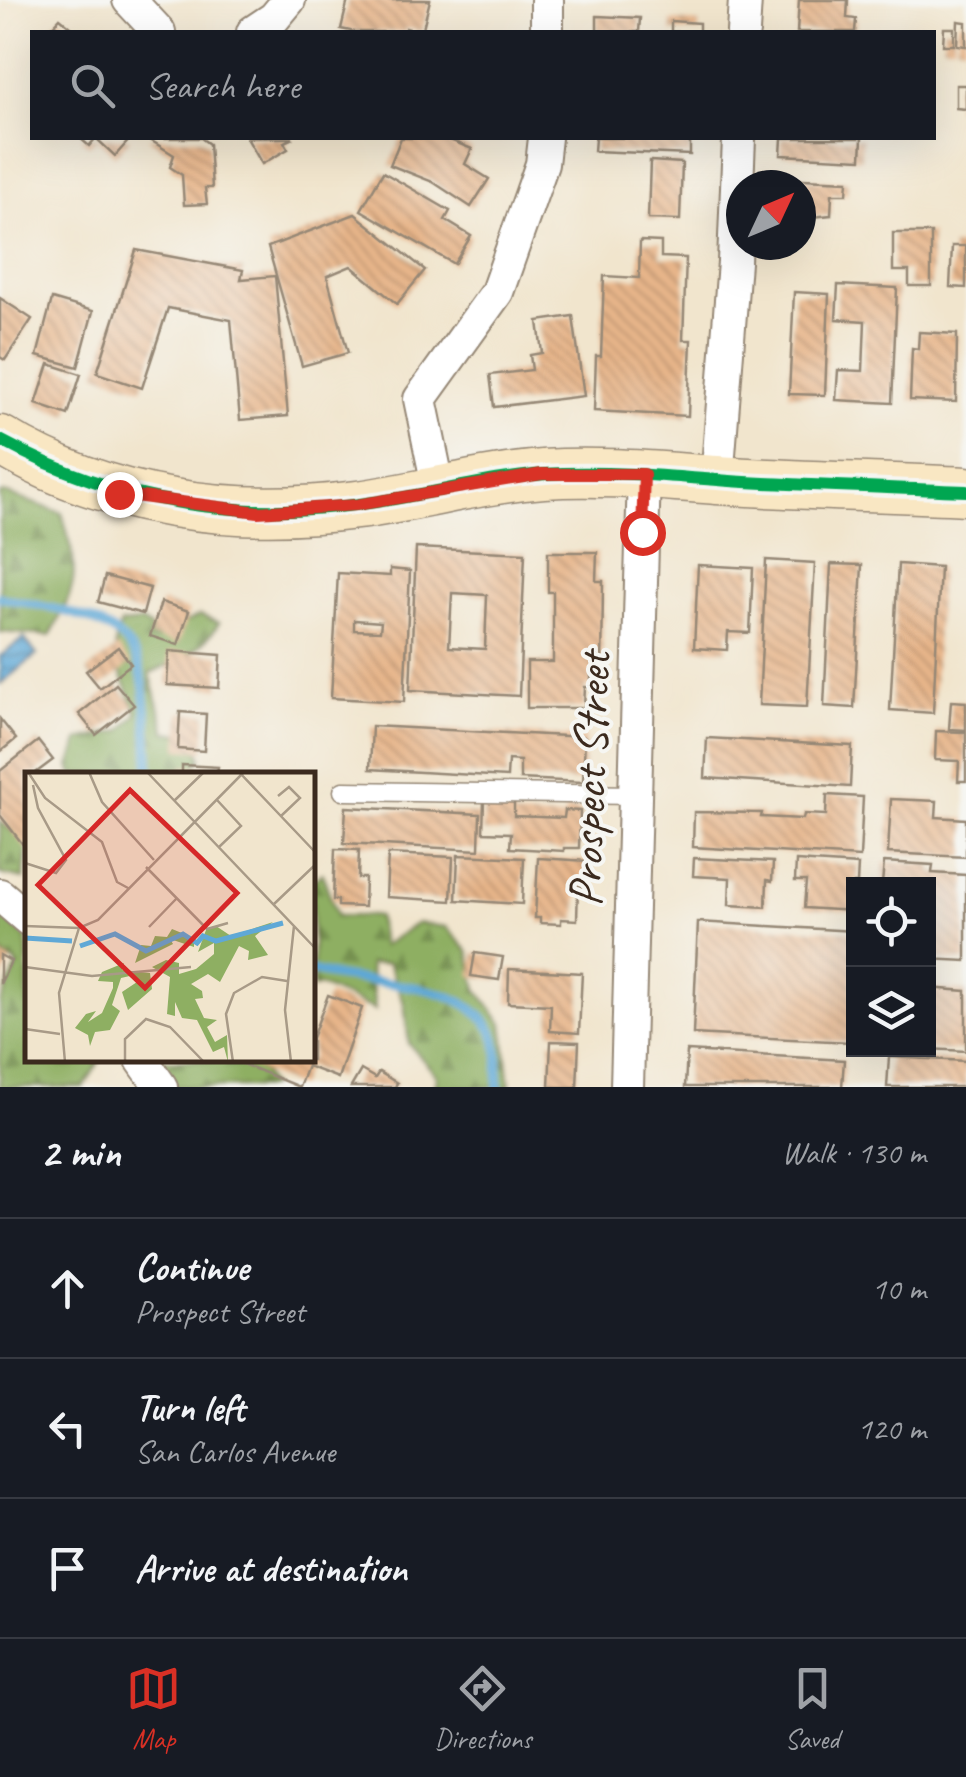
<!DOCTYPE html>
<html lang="en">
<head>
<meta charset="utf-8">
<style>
	body { margin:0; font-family:Caveat,sans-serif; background:#20242c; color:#f1f3f6 }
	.controls { position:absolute; right:30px; bottom:30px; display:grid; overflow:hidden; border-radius:0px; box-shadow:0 10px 40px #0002 }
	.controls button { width:90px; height:90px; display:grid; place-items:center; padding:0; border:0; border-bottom:2px solid #363941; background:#171b24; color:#f1f3f6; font:50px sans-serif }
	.compass { position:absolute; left:726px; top:170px; width:90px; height:90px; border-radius:50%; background:#171b24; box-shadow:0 10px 40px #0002; rotate:46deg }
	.stop { position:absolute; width:30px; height:30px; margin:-22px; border:8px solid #d93025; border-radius:50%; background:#fff }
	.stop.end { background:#d93025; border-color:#fff; box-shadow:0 2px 10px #0008 }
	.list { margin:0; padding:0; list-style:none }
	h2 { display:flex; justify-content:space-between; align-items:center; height:130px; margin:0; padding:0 40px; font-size:42px }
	h2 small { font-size:32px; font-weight:400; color:#9ea1a6 }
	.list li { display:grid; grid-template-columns:65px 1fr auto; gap:30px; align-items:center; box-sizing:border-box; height:140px; padding:0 40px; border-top:2px solid #363941 }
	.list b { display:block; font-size:38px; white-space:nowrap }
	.list p { margin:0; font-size:32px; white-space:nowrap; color:#9ea1a6 }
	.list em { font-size:32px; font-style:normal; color:#9ea1a6 }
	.icon { flex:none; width:55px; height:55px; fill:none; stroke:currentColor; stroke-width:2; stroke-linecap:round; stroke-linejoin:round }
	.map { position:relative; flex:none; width:966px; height:1087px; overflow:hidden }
	.search { position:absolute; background:#171b24; box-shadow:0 10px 40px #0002; left:30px; right:30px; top:30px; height:110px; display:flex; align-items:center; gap:25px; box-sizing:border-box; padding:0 35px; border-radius:0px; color:#9ea1a6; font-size:38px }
	.sheet { height:550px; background:#171b24 }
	nav { display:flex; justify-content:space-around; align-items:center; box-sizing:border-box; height:140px; border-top:2px solid #363941; background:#171b24; font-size:28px; color:#9ea1a6 }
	nav a { display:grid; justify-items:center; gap:5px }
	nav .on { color:#d93025 }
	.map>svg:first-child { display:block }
	.forest { fill:url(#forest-firs); stroke:#646c40; stroke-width:2.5 }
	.water { fill:url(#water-rules); stroke:#4d697a; stroke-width:2.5 }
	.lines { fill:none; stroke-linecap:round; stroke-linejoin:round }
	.stream { stroke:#5fa8d6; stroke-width:9 }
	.building { fill:url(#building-back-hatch); fill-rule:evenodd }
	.service-casing { stroke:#968876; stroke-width:21 }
	.minor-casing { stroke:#968876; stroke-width:36 }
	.secondary-casing { stroke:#968876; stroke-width:51 }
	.service { stroke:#fff; stroke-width:18 }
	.minor { stroke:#fff; stroke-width:32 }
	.secondary { stroke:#f9e7c3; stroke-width:48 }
	.bus-1-casing { stroke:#f6f6f2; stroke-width:20 }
	.bus-1 { stroke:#00a651; stroke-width:12 }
	.route { stroke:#d93025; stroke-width:12 }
	.labels { text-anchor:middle; stroke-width:8; stroke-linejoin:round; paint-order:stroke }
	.street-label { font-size:48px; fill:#3b2a1e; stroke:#f6f6f2 }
	.inset-river { fill:none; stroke:#5fa8d6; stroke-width:5 }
	.inset-road { fill:none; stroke:#a89a87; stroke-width:2.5 }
	.view { fill:#d62828; fill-opacity:0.15; stroke:#d62828; stroke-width:5 }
	.inset-edge { fill:none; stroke:#3b2a1e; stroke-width:5 }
</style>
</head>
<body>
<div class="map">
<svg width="966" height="1087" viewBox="0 0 966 1087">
	<defs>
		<pattern id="forest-firs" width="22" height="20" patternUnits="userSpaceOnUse" patternTransform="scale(2.5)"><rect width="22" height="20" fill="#8eaf62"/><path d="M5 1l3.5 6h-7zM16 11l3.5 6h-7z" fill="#758f50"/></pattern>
		<pattern id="water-rules" width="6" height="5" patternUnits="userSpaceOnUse" patternTransform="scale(2.5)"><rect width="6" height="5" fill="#5fa8d6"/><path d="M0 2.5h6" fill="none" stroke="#5089ad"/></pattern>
		<pattern id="building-back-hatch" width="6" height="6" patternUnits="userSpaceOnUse" patternTransform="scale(2.5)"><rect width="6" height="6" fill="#e7b58a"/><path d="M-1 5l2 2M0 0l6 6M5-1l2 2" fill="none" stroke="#bc9370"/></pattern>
	</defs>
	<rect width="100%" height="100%" fill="#f6f6f2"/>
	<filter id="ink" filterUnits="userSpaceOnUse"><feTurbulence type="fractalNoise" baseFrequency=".01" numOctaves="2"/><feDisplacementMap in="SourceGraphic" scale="20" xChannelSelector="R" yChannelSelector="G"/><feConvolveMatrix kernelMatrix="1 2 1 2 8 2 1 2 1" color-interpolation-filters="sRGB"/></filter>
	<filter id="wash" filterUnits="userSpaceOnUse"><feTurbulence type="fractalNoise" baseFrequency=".0048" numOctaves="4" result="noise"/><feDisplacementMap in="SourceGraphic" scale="40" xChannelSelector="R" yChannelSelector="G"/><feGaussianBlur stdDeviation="2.25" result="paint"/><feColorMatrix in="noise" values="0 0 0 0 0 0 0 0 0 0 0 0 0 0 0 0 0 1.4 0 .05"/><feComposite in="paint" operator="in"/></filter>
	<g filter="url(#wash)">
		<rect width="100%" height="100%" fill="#f1e5cd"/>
		<!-- forest -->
		<g class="forest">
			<path d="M4 493 62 513C79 573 80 581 50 636L0 632V494Z"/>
			<path d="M200 615 219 623C202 650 179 661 150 673L166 732 195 736 201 758 189 774H73L70 767 79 740 121 731 137 714C127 683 105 655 121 624L142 622 160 635Z"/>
			<path d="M0 821 27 844 24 879 0 874Z"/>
			<path d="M322 873 337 916H378L382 946 417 923 446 927 469 952 477 989 503 1024 510 1087H435L437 1076 409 1044 404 1003 388 963 369 964 375 1010 320 986 313 988 312 881Z"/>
			<path d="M0 913 27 939 28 1060H100L84 1087H0V1004L18 965 0 952Z"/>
			<path d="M145 1060H258L270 1087H146Z"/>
		</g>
		<!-- water -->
		<path class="water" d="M24 638 37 655 0 684V656Z"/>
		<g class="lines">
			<!-- stream -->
			<g class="stream">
				<path d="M0 597C42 608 107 612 133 652 149 678 147 743 150 774"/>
				<path d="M312 971C366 988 462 975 493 1032 501 1047 498 1071 498 1087"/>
			</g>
		</g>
		<g id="blocks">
			<!-- building -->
			<g class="building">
				<path d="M348 0H430L422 32 406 28 405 32H355L341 29Z"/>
				<path d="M799 0H848L847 18 856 19 855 32H797Z"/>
				<path d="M597 16 640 18 639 32H597Z"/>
				<path d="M60 18 77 32H47Z"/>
				<path d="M671 21 699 23V32H671Z"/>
				<path d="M958 21 966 22V46L957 45Z"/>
				<path d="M944 28H954V45H943Z"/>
				<path d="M956 85H966V109L956 108Z"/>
				<path d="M80 138H131L115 156 96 138 89 146Z"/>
				<path d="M147 138H201L209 144 212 188H205L207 204 184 205 182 175 170 167 174 155Z"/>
				<path d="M247 138H293L284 142 288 149 262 164Z"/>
				<path d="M401 138H445L472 149 465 164 489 179 471 207 433 182 390 165Z"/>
				<path d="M595 138H690V155L594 151Z"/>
				<path d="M782 138H862L861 159 781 155Z"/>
				<path d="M650 161 682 163 680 220 648 219Z"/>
				<path d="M383 172 450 211 445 220 471 236 454 264 361 210Z"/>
				<path d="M780 178 848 181 847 194H832L831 215 801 218V185H780Z"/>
				<path d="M355 214 425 270 397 304 351 266 327 276 348 353 302 366 268 247Z"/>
				<path d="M893 233H931V286H909V271H893Z"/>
				<path d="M640 241 661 242V257L686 258 683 340H691L688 416 594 411 596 356H601L604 276 639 278Z"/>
				<path d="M952 246H966V288L950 287Z"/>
				<path d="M136 250 243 270 241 279 275 276 288 416 240 420 231 320 168 308 142 388 97 373Z"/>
				<path d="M838 285 897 288 892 403 836 400 838 370 863 371 865 321 836 319Z"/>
				<path d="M794 292 829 294 825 395 789 394Z"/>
				<path d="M0 298 32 319 5 360 0 357Z"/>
				<path d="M52 299 93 311 78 367 37 356Z"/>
				<path d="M573 316 584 396 494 407 490 375 532 370 530 355 542 353 538 321Z"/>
				<path d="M919 332 957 334 956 402 910 400 912 348 918 349Z"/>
				<path d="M49 364 81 374 68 415 36 404Z"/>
				<path d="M416 548 525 553 519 696 410 690ZM452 593 487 595 485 649 449 647Z"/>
				<path d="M548 552H597L596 581H603L602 672H591V687H585L584 708H527V662H553V592H548Z"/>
				<path d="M766 560 815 563 807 707 759 705Z"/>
				<path d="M831 564 862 565 854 708 824 706Z"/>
				<path d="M898 564 940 567 933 713 890 710Z"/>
				<path d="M698 565 753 568 750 633 728 632 727 650 694 648Z"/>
				<path d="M390 569 410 571 404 702 331 698 338 573 390 576ZM354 620 381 622 380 631 354 630Z"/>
				<path d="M105 576 150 588 143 614 98 602Z"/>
				<path d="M161 602 189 611 178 645 150 636Z"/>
				<path d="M118 647 131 664 100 688 86 671Z"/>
				<path d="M169 651 221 655 219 688 167 685Z"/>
				<path d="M116 684 134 705 96 735 79 714Z"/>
				<path d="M951 701 966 702V730L949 729Z"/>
				<path d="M180 712 206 714 204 751 178 749Z"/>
				<path d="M0 719 16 739 0 752Z"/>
				<path d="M372 726 585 737 583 782 520 779V761L508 760 507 777 370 769Z"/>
				<path d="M936 731 966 732V781H958L959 761 935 760Z"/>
				<path d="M707 738 852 746 850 787 705 778Z"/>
				<path d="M38 741 53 760 37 772 39 774H28V851L0 815V771Z"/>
				<path d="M182 765 218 767 217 774H182Z"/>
				<path d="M827 795 863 797 860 857 693 847 694 812 762 813 761 817 803 819 804 814 826 815Z"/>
				<path d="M891 799 937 801 936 817 966 819V857L888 853Z"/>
				<path d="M484 800 514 802V816L564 818 565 810 580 811 579 848H564V851L510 848 511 833 483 832Z"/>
				<path d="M346 807 480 814 479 850 344 843Z"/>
				<path d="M335 849 359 850 358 878H365L364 907 338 906V900H333Z"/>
				<path d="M388 854 453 857 451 901 386 897Z"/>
				<path d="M458 855 524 858 522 904 456 900Z"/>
				<path d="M538 858 588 861 586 887 578 886 577 920 561 919V924L540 923V918H535Z"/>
				<path d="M694 858 773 862 772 881 767 880 766 907 729 905 730 878 693 876Z"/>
				<path d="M796 861 858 865 857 884H854V911L804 908 806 881H795Z"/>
				<path d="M884 862 933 865 932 873 966 875V961L928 959V884H882Z"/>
				<path d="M698 922 854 931 850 1042 693 1034Z"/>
				<path d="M475 953 503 957 499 980 471 976Z"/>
				<path d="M0 955 11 961 0 984Z"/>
				<path d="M509 969 582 973 579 1033 550 1031 551 1005 508 1003Z"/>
				<path d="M928 988 966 991V1051L928 1049Z"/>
				<path d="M328 995 362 1008 338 1078 307 1066 299 1087 240 1063 241 1060H312V1038Z"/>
				<path d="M551 1041 579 1042 577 1087H549Z"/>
				<path d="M687 1051 844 1060 842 1087H685Z"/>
				<path d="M889 1057 966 1061V1087H887Z"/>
				<path d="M361 1070 375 1078 379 1072 397 1083 395 1087H351Z"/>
			</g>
		</g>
	</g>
	<g filter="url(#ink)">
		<use href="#blocks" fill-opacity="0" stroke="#968876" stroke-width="2.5"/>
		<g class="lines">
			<!-- service casing -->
			<g class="service-casing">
				<path id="service" d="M343 791 635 795"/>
			</g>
			<!-- minor casing -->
			<g class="minor-casing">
				<g id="minor">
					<path d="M129 0 159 32"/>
					<path d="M547 0V32"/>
					<path d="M253 32 274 18 289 0"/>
					<path d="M743 32 745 0"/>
					<path d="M717 480 734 262 739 138"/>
					<path d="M439 490 420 399 497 292 542 164 545 138"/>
					<path d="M0 895 28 919"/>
					<path d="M142 1060 161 1087"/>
					<path d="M627 1087 644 473"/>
				</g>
			</g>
			<!-- secondary casing -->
			<g class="secondary-casing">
				<path id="secondary" d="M0 440C107 505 233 521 357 505 419 497 480 479 543 474 601 470 659 476 717 480 800 486 883 487 966 491"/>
			</g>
			<!-- service -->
			<use href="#service" class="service"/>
			<!-- minor -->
			<use href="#minor" class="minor"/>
			<!-- secondary -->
			<use href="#secondary" class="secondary"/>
			<!-- bus-1 casing -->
			<g class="bus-1-casing">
				<path id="bus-1" d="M0 440C120 505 241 523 375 502 438 493 499 475 563 473 624 471 685 478 745 482 819 486 892 488 966 491"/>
			</g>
			<!-- bus-1 -->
			<use href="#bus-1" class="bus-1"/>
		</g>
	</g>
	<g class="lines" filter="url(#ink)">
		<!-- route -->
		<path class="route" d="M119 494 258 512 356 505 542 474H644L642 532"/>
	</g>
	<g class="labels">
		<!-- street labels -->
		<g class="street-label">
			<text transform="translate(588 779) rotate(-88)" y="17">Prospect Street</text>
		</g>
	</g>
	<!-- overview -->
	<g transform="translate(25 772)">
		<rect width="290" height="290" fill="#f1e5cd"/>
		<path d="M248 150 230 164 243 183 223 188 224 179 214 174 195 210 183 202 166 212 177 219 178 226 170 227 179 246 192 248 182 255 190 270 202 263 203 290 199 275 188 280 172 248 157 246 150 230V244L142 242 145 205 127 195 141 188 154 191V202L171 197 189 182V171L173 180 181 158 191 154 206 164ZM147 157 169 166V175L145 167 148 172 110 191 116 173 126 174 130 164 142 165ZM99 191 97 198 125 201 127 217 103 238 97 220 112 210 109 203 96 206 87 233 95 239 85 258 70 260 65 274 63 263 50 256 61 242 71 239 63 250 77 241 88 216V210L73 209 77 200Z" fill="#8eaf62"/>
		<path class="inset-river" d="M0 166 47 169M55 174 90 162 121 179 158 162 172 171 178 164 191 169 258 151"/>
		<path class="inset-road" d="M3 0 20 26 77 70 92 110 103 116M64 0 77 30 129 88M122 0 290 176M214 0 290 80M253 24 264 15 275 26 256 44M150 28 179 0M192 28 216 54 194 75M0 91 31 101 41 88 13 36 8 13M121 95 182 157 203 151M249 132 290 93M0 154 54 156 73 148 219 0M124 155 152 126M0 195 67 204 166 195M0 257 35 262M40 290 34 221 54 156M100 290V267L121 247 145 255 179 290M208 290 201 242 209 221 237 205 262 209M266 290 260 238 269 154"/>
		<path class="view" d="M105 18 212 121 120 216 13 113Z"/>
		<rect width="290" height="290" class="inset-edge"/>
	</g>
</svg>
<div class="controls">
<button><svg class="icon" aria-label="locate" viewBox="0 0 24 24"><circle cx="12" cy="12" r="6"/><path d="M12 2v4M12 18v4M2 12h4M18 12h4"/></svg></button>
<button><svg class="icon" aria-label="layers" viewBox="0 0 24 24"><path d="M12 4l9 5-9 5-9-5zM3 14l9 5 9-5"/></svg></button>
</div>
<svg class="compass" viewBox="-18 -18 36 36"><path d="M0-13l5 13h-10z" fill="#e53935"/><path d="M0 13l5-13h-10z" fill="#9ea1a6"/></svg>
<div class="stop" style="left:642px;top:532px"></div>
<div class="stop end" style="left:119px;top:494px"></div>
<div class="search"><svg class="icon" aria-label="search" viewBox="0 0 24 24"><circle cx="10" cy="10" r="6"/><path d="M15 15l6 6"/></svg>Search here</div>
</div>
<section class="sheet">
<h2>2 min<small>Walk · 130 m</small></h2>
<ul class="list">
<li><svg class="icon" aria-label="ahead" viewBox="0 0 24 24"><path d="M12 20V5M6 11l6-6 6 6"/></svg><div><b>Continue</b><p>Prospect Street</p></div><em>10 m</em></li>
<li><svg class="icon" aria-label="left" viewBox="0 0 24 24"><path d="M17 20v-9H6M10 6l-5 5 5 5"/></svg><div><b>Turn left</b><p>San Carlos Avenue</p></div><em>120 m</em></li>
<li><svg class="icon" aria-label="arrive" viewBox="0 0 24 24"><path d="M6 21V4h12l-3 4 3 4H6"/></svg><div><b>Arrive at destination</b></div></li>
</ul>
</section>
<nav>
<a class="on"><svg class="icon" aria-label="map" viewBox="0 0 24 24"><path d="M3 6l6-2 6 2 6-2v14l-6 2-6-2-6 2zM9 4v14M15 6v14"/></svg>Map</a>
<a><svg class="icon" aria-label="directions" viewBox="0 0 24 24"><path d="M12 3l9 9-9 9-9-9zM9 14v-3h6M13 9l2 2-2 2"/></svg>Directions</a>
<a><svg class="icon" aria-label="saved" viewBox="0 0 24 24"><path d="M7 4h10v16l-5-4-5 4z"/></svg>Saved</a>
</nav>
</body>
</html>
